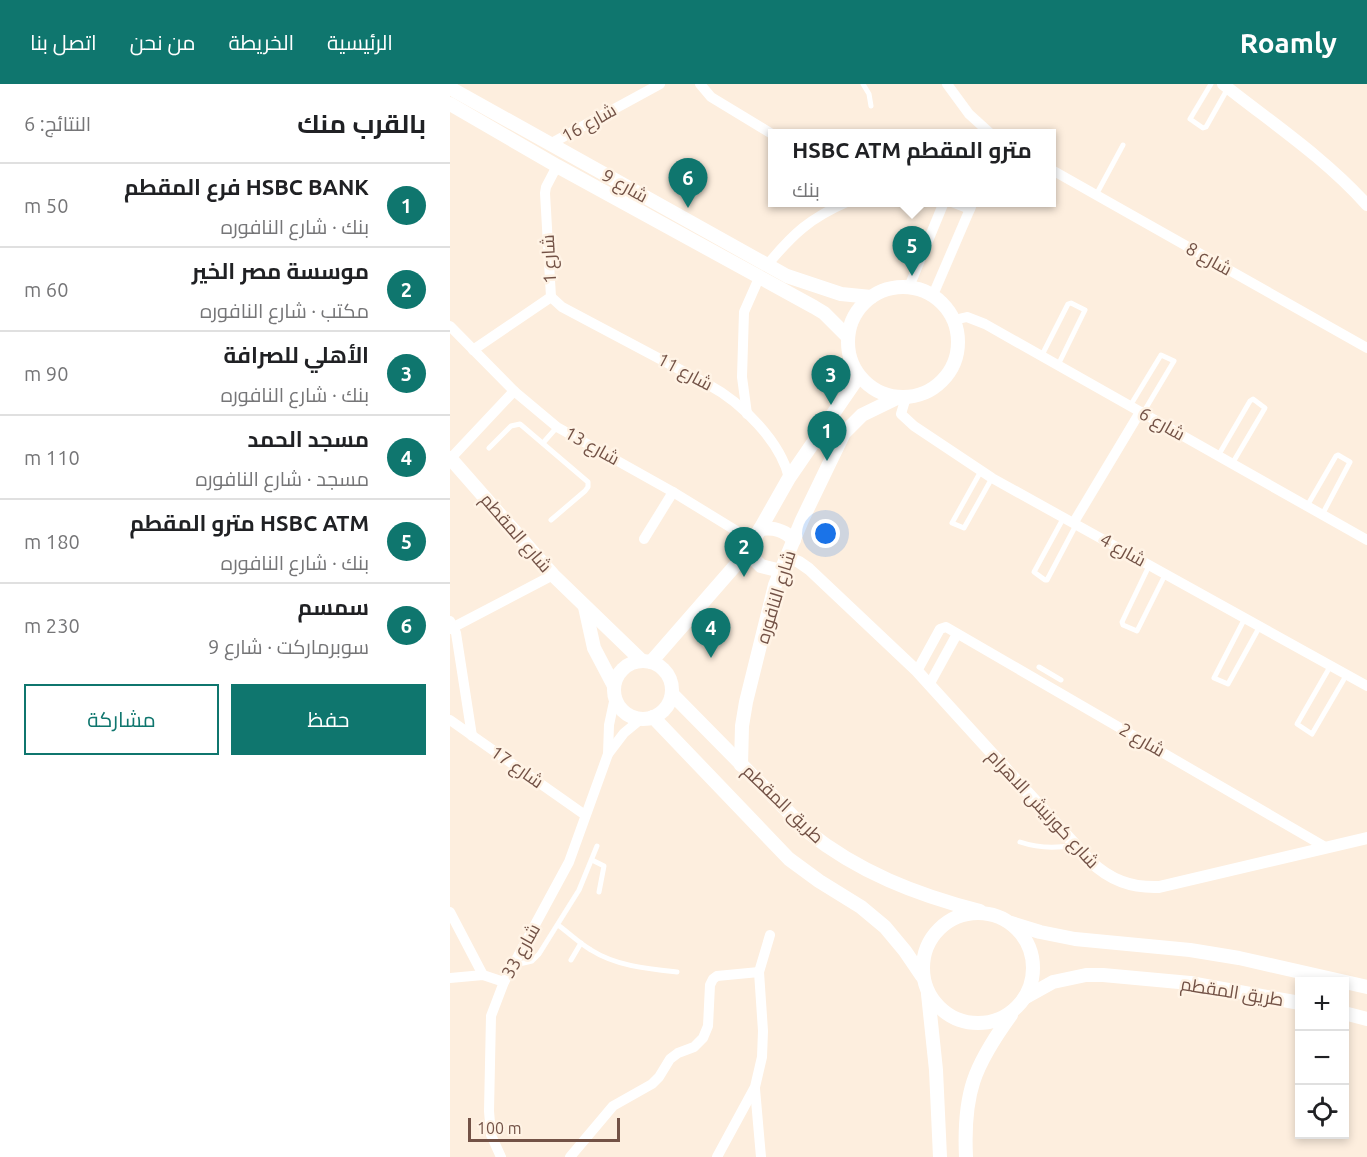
<!DOCTYPE html>
<html lang="ar">
<head>
<meta charset="utf-8">
<style>
	body { margin:0; font-family:Ubuntu,Cairo,sans-serif; background:#f6f6f6; color:#202124; direction:rtl }
	.controls { position:absolute; right:18px; bottom:18px; display:grid; overflow:hidden; border-radius:0px; box-shadow:0 3px 9px #0003 }
	.controls button { width:54px; height:54px; display:grid; place-items:center; padding:0; border:0; border-bottom:2px solid #e0e0e0; background:#fff; color:#202124; font:30px sans-serif }
	.scale { position:absolute; left:18px; bottom:15px; width:152px; box-sizing:border-box; padding-left:6px; border:3px solid #735246; border-top:0; font-size:16px; line-height:21px; white-space:nowrap; color:#735246; -webkit-text-stroke:4px #fff3e5; paint-order:stroke }
	.you { position:absolute; left:376px; top:450px; width:21px; height:21px; margin:-15px; border:4px solid #fff; border-radius:50%; background:#1a73e8; box-shadow:0 0 0 9px #1a73e833 }
	.badge { display:grid; place-items:center; width:39px; height:39px; border-radius:50%; background:#0f766e; color:#fff; font-size:20px; font-weight:700 }
	.pin { position:absolute; translate:-50% -50px; filter:drop-shadow(0 2px 3px #0008) }
	.pin::after { content:''; position:absolute; top:32px; width:21px; height:18px; background:inherit; clip-path:polygon(0 0,100% 0,50% 100%) }
	.popup { position:absolute; left:318px; top:45px; width:288px; height:78px; box-sizing:border-box; display:grid; place-content:center; border-radius:0px; background:#fff; filter:drop-shadow(0 2px 4px #0005); font-size:20px; white-space:nowrap; color:#757577 }
	.popup b { font-size:22px; color:#202124 }
	.popup::after { content:''; position:absolute; left:50%; top:100%; margin-left:-12px; border:12px solid transparent; border-top-color:#fff }
	.list { margin:0; padding:0; list-style:none }
	h2 { display:flex; justify-content:space-between; align-items:center; height:78px; margin:0; padding:0 24px; font-size:26px }
	h2 small { font-size:20px; font-weight:400; color:#757577 }
	.list li { display:grid; grid-template-columns:39px 1fr auto; gap:18px; align-items:center; box-sizing:border-box; height:84px; padding:0 24px; border-top:2px solid #e0e0e0 }
	.list b { display:block; font-size:22px; white-space:nowrap }
	.list p { margin:0; font-size:20px; white-space:nowrap; color:#757577 }
	.list em { font-size:20px; font-style:normal; color:#757577 }
	.actions { display:flex; gap:12px; padding:18px 24px }
	.actions a { flex:1; padding:14px 0; border:2px solid #0f766e; border-radius:0px; text-align:center; font-size:21px; color:#0f766e }
	.actions .main { background:#0f766e; color:#fff }
	.icon { flex:none; width:33px; height:33px; fill:none; stroke:currentColor; stroke-width:2; stroke-linecap:round; stroke-linejoin:round }
	.map { position:relative; flex:none; width:917px; height:1073px; overflow:hidden; direction:ltr }
	header { display:flex; align-items:center; gap:36px; box-sizing:border-box; height:84px; padding:0 30px; background:#0f766e; color:#fff }
	header strong { font-size:28px }
	nav { display:flex; gap:33px; margin-inline-start:auto; font-size:21px }
	main { display:flex }
	aside { flex:1; background:#fff }
	.map>svg:first-child { display:block }
	.lines { fill:none; stroke-linecap:round; stroke-linejoin:round }
	.service { stroke:#fff; stroke-width:5 }
	.minor { stroke:#fff; stroke-width:10 }
	.tertiary { stroke:#fff; stroke-width:12 }
	.secondary { stroke:#fff; stroke-width:14 }
	.labels { text-anchor:middle; stroke-width:5; stroke-linejoin:round; paint-order:stroke }
	.street-label { font-size:18px; fill:#735246; stroke:#fff3e5 }
</style>
</head>
<body>
<header>
<strong>Roamly</strong>
<nav><a>الرئيسية</a><a>الخريطة</a><a>من نحن</a><a>اتصل بنا</a></nav>
</header>
<main>
<div class="map">
<svg width="917" height="1073" viewBox="0 0 917 1073">
	<rect width="100%" height="100%" fill="#fdeede"/>
	<g class="lines">
		<!-- service -->
		<g class="service">
			<path d="M413 0 419 10 421 22"/>
			<path d="M761 0 740 35 753 44 756 43 778 4"/>
			<path d="M646 111 673 61"/>
			<path d="M592 271 618 220 621 219 635 226 608 281"/>
			<path d="M680 322 711 271 724 277 693 329"/>
			<path d="M93 359 107 343"/>
			<path d="M39 364 61 342 70 340 138 398V403L135 407 101 436"/>
			<path d="M768 372 800 317 803 315 815 324 782 380"/>
			<path d="M531 387 502 439 514 444 542 394"/>
			<path d="M857 422 886 372 888 371 900 378 872 431"/>
			<path d="M614 433 584 488 595 496H597L626 441"/>
			<path d="M699 482 672 538 673 541 687 547 715 491"/>
			<path d="M795 534 764 594 778 600 810 542"/>
			<path d="M881 581 847 640 862 650 897 590"/>
			<path d="M589 583 611 596"/>
			<path d="M570 758C588 764 604 765 623 761"/>
			<path d="M142 776 154 782 149 808"/>
			<path d="M108 841C119 849 129 859 141 866 166 882 198 885 227 888"/>
			<path d="M121 876 131 859"/>
			<path d="M65 881 82 877 89 870 129 806 147 762"/>
		</g>
		<!-- minor -->
		<g class="minor">
			<path d="M250 0 261 13 322 50"/>
			<path d="M497 0 519 30 541 50"/>
			<path d="M100 60 210 0"/>
			<path d="M602 86 917 264"/>
			<path d="M502 118 520 125"/>
			<path d="M318 180C343 150 360 134 397 118"/>
			<path d="M459 203 494 118"/>
			<path d="M483 211 523 118"/>
			<path d="M101 213 112 223 259 301C291 318 331 358 339 394"/>
			<path d="M504 236 517 233 535 240 917 456"/>
			<path d="M0 242 64 307 107 343 223 408 303 457"/>
			<path d="M23 266 101 213 95 109 96 103 107 82"/>
			<path d="M456 313 451 330 464 342 542 394 917 602"/>
			<path d="M297 330 292 293 294 228 309 194"/>
			<path d="M1 374 64 307"/>
			<path d="M624 438 690 328"/>
			<path d="M194 455 223 408"/>
			<path d="M0 537 6 549 22 652"/>
			<path d="M0 545 103 491"/>
			<path d="M467 587 490 545 496 543 877 764"/>
			<path d="M479 601 507 550"/>
			<path d="M0 636 135 731"/>
			<path d="M158 670 159 641 165 613"/>
			<path d="M0 828 33 891"/>
			<path d="M0 894 33 891 54 898"/>
			<path d="M305 1005 311 1073"/>
			<path d="M51 1073 41 1051 39 1027 41 932 54 898 119 778 158 670 174 649 191 635"/>
			<path d="M120 1073 163 1022 202 1000 209 993 220 975 228 969 244 963 253 954 258 942 260 901 263 895 267 892 309 888"/>
			<path d="M267 1073 305 1003 312 973 313 947 309 888 320 851"/>
		</g>
		<!-- tertiary -->
		<g class="tertiary">
			<path d="M773 0C822 39 875 74 917 121"/>
			<path d="M337 473 349 478 359 485 467 587 640 777C660 796 681 804 709 803L917 754"/>
		</g>
		<!-- secondary -->
		<g class="secondary">
			<path d="M0 4 337 192 391 210 421 213"/>
			<path d="M0 20 107 82 364 223 374 229 398 253"/>
			<circle cx="453" cy="258" r="55"/>
			<path d="M0 374 103 491 192 577"/>
			<path d="M310 445C324 443 334 446 344 456"/>
			<path d="M297 468 311 482 331 487"/>
			<path d="M135 523 144 564 164 602"/>
			<circle cx="193" cy="606" r="29"/>
			<path d="M201 578 297 468 339 394 409 292"/>
			<path d="M222 610 357 747C408 788 467 811 530 827"/>
			<path d="M203 633 339 775 369 797 411 823 435 843 455 867 472 892"/>
			<path d="M291 681 292 642 296 618 325 501 352 436 394 349 412 331 449 313"/>
			<circle cx="528" cy="884" r="55"/>
			<path d="M561 839 590 848 625 855 740 866 789 874 917 903"/>
			<path d="M478 910 486 986 490 1073"/>
			<path d="M576 913 603 898 636 891H653L740 899 850 919"/>
			<path d="M894 929 917 935"/>
			<path d="M516 1073C513 1009 524 982 561 931"/>
		</g>
	</g>
	<g class="labels">
		<!-- street labels -->
		<g class="street-label">
			<text transform="translate(139 39) rotate(-29)" y="6">شارع 16</text>
			<text transform="translate(175 102) rotate(29)" y="6">شارع 9</text>
			<text transform="translate(99 175) rotate(-93)" y="6">شارع 1</text>
			<text transform="translate(759 175) rotate(29)" y="6">شارع 8</text>
			<text transform="translate(235 288) rotate(28)" y="6">شارع 11</text>
			<text transform="translate(712 340) rotate(29)" y="6">شارع 6</text>
			<text transform="translate(142 362) rotate(29)" y="6">شارع 13</text>
			<text transform="translate(66 449) rotate(49)" y="6">شارع المقطم</text>
			<text transform="translate(673 466) rotate(29)" y="6">شارع 4</text>
			<text transform="translate(326 513) rotate(-73)" y="6">شارع النافوره</text>
			<text transform="translate(692 656) rotate(30)" y="6">شارع 2</text>
			<text transform="translate(67 683) rotate(35)" y="6">شارع 17</text>
			<text transform="translate(333 720) rotate(44)" y="6">طريق المقطم</text>
			<text transform="translate(593 725) rotate(47)" y="6">شارع كورنيش الاهرام</text>
			<text transform="translate(71 867) rotate(-61)" y="6">شارع 33</text>
			<text transform="translate(782 908) rotate(9)" y="6">طريق المقطم</text>
		</g>
	</g>
</svg>
<div class="controls">
<button>+</button>
<button>−</button>
<button><svg class="icon" aria-label="locate" viewBox="0 0 24 24"><circle cx="12" cy="12" r="6"/><path d="M12 2v4M12 18v4M2 12h4M18 12h4"/></svg></button>
</div>
<div class="scale">100 m</div>
<div class="you"></div>
<div class="pin badge" style="left:377px;top:377px">1</div>
<div class="pin badge" style="left:294px;top:493px">2</div>
<div class="pin badge" style="left:381px;top:321px">3</div>
<div class="pin badge" style="left:261px;top:574px">4</div>
<div class="pin badge" style="left:462px;top:192px">5</div>
<div class="popup"><b>HSBC ATM مترو المقطم</b>بنك</div>
<div class="pin badge" style="left:238px;top:124px">6</div>
</div>
<aside>
<h2>بالقرب منك<small>النتائج: 6</small></h2>
<ul class="list">
<li><span class="badge">1</span><div><b>HSBC BANK فرع المقطم</b><p>بنك · شارع النافوره</p></div><em>50 m</em></li>
<li><span class="badge">2</span><div><b>موسسة مصر الخير</b><p>مكتب · شارع النافوره</p></div><em>60 m</em></li>
<li><span class="badge">3</span><div><b>الأهلي للصرافة</b><p>بنك · شارع النافوره</p></div><em>90 m</em></li>
<li><span class="badge">4</span><div><b>مسجد الحمد</b><p>مسجد · شارع النافوره</p></div><em>110 m</em></li>
<li><span class="badge">5</span><div><b>HSBC ATM مترو المقطم</b><p>بنك · شارع النافوره</p></div><em>180 m</em></li>
<li><span class="badge">6</span><div><b>سمسم</b><p>سوبرماركت · شارع 9</p></div><em>230 m</em></li>
</ul>
<div class="actions"><a class="main">حفظ</a><a>مشاركة</a></div>
</aside>
</main>
</body>
</html>
